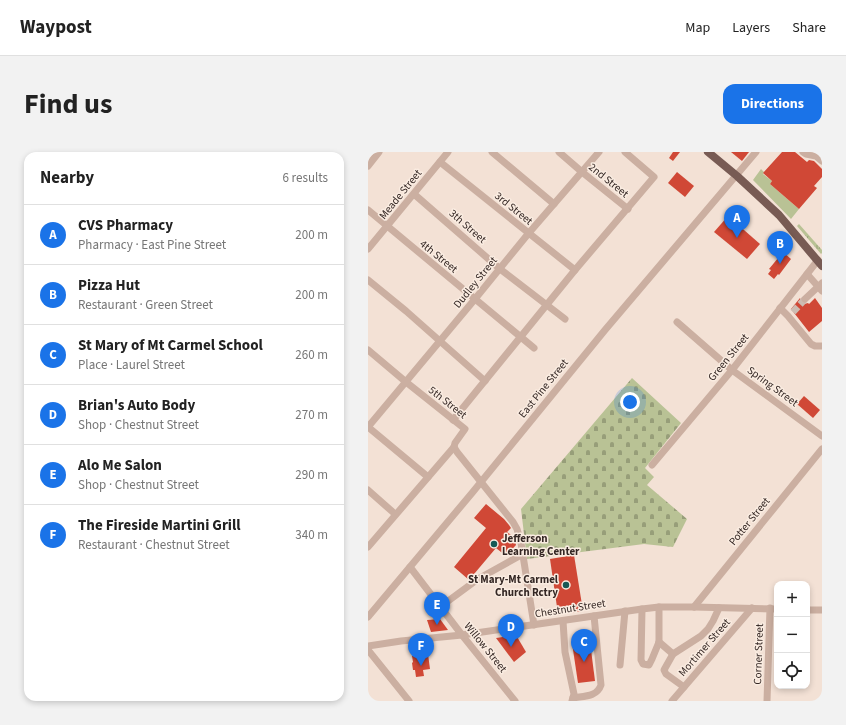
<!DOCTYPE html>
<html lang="en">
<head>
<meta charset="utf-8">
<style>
	body { margin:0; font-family:"Source Sans 3",sans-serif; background:#f2f2f2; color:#222 }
	.controls { position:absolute; right:12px; bottom:12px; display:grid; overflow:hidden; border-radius:8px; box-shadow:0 2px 6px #0003 }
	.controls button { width:36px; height:36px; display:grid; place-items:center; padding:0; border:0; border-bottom:1px solid #e0e0e0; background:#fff; color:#222; font:20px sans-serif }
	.you { position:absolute; left:262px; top:250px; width:14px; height:14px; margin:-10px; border:3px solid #fff; border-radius:50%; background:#1a73e8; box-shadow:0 0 0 6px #1a73e833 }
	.badge { display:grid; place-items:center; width:26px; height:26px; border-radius:50%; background:#1a73e8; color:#fff; font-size:13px; font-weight:700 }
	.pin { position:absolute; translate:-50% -33px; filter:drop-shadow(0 1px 2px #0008) }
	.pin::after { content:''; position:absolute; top:21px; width:14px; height:12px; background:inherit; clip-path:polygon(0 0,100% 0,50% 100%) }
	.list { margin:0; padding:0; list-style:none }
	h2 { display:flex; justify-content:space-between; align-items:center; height:52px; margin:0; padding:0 16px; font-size:17px }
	h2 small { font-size:13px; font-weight:400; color:#767676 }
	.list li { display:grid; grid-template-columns:26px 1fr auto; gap:12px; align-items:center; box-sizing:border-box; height:60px; padding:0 16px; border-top:1px solid #e0e0e0 }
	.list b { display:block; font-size:15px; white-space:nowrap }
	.list p { margin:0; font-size:13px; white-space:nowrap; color:#767676 }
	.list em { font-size:13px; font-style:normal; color:#767676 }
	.icon { flex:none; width:22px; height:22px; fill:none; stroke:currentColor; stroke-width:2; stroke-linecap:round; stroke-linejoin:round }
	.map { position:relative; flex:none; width:454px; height:549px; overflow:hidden; border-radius:12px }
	header { display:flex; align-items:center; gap:24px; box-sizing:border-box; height:56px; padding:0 20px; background:#fff; border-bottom:1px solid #e0e0e0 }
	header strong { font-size:19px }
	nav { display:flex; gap:22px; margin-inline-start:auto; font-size:14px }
	.intro { display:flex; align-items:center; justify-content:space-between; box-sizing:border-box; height:96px; padding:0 24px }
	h1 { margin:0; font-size:28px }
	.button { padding:10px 18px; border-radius:12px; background:#1a73e8; color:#fff; font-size:14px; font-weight:700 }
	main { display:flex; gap:24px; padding:0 24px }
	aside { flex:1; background:#fff; border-radius:12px; box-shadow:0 2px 6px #0003 }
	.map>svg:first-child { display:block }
	.grass { fill:url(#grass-tufts) }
	.cemetery { fill:url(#cemetery-stones) }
	.garden { fill:#b9c295 }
	.building { fill:#d04836 }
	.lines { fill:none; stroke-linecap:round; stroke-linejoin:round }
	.minor-tunnel { stroke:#cdbcb2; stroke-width:7; stroke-dasharray:7 3.5; stroke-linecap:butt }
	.minor { stroke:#cbafa1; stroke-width:7 }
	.major { stroke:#785b54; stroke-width:8 }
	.poi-dot { fill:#175955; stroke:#faece1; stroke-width:1.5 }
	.labels { text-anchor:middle; stroke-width:3; stroke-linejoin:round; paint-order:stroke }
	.street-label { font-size:11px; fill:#342724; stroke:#faece1 }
	.poi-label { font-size:11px; font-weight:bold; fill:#342724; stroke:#faece1; text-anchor:start }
</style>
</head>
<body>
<header>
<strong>Waypost</strong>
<nav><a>Map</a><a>Layers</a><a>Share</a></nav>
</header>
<div class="intro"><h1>Find us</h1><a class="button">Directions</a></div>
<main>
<aside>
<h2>Nearby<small>6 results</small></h2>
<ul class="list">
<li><span class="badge">A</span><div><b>CVS Pharmacy</b><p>Pharmacy · East Pine Street</p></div><em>200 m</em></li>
<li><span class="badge">B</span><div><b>Pizza Hut</b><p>Restaurant · Green Street</p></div><em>200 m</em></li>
<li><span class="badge">C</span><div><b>St Mary of Mt Carmel School</b><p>Place · Laurel Street</p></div><em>260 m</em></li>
<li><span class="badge">D</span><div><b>Brian's Auto Body</b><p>Shop · Chestnut Street</p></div><em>270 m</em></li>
<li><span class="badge">E</span><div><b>Alo Me Salon</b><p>Shop · Chestnut Street</p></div><em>290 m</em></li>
<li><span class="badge">F</span><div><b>The Fireside Martini Grill</b><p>Restaurant · Chestnut Street</p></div><em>340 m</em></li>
</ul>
</aside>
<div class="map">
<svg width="454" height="549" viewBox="0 0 454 549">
	<defs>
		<pattern id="grass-tufts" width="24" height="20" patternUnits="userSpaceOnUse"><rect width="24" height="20" fill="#b9c295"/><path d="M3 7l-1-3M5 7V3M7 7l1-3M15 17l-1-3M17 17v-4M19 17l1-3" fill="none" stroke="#979e79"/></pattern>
		<pattern id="cemetery-stones" width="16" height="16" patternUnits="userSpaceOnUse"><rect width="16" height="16" fill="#b9c295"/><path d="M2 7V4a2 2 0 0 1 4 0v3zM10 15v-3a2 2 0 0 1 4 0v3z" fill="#979e79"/></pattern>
	</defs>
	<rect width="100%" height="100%" fill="#f3e1d5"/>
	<!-- grass -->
	<path class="grass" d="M431 72 454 98V101L453 102 429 74Z"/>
	<!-- cemetery -->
	<path class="cemetery" d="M264 226 313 271 277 316 286 325 279 333 319 367 305 395 276 392 159 407 153 357Z"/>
	<!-- garden -->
	<path class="garden" d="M393 17 396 20 395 22 404 29 402 32 431 57 423 67 385 28Z"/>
	<!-- building -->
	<g class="building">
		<path d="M305 0H312L305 9 301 6Z"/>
		<path d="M363 0H381L374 9Z"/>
		<path d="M414 0H427L439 10 441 8 446 9 454 17V25L446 34 449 36 431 57 402 32 404 29 395 21Z"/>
		<path d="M309 20 326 34 317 45 300 31Z"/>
		<path d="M360 64 392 92 379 107 346 80Z"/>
		<path d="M415 100 423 107 411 123 410 122 406 127 400 122 403 118 401 117Z"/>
		<path d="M432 146 434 151 436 152 440 151 441 152 447 146 454 156V169L441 180 423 157Z"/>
		<path d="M436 244 452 258 445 266 429 252Z"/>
		<path d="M118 352 136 367 141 373 143 376 139 380 146 385 148 393 138 404 128 396 101 428 86 415 118 376 106 366Z"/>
		<path d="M206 403 215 459 190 462 182 407Z"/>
		<path d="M72 467 80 478 63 480 59 468Z"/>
		<path d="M148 483 158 500 146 510 128 486Z"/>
		<path d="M222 490 227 529 210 531 204 491Z"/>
		<path d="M60 502 62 517 55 518 56 524 48 525 47 518H45L44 511 45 510 44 504Z"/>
	</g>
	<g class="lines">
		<!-- minor-tunnel -->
		<path class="minor-tunnel" d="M425 160 437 147"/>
		<!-- minor -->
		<g class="minor">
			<path d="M124 0 186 52"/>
			<path d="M191 0 214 20 260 57"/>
			<path d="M435 0 438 2 448 4 454 9"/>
			<path d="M72 10 207 118"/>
			<path d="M0 14 11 0"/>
			<path d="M46 42 132 117 197 167"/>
			<path d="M0 58 166 196"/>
			<path d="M0 97 80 0"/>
			<path d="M439 122 454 139"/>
			<path d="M0 128 38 159 117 229"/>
			<path d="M437 147 454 131"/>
			<path d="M412 156 420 164 443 192 447 194H454"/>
			<path d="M309 170 364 218 454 284"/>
			<path d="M0 198 38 230 97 277 87 291 86 295 0 395"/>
			<path d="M85 268 207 118 286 25 257 0"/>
			<path d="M0 275 107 147 160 82 231 0"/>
			<path d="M0 275 60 325"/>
			<path d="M86 295 89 300 145 370 149 377 153 391 166 473"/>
			<path d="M284 313 364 218 450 108"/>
			<path d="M0 338 27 362"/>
			<path d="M42 415 94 483 147 549"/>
			<path d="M72 455 110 427 155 402"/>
			<path d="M326 455 454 297"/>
			<path d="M274 457 273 508 275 512 281 513 284 507 291 490V455"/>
			<path d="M439 458H454"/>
			<path d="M0 465 104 341 237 178 388 0"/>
			<path d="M195 469 197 500 206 542 204 549"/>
			<path d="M291 490 305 502"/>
			<path d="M0 494 33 489 94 483 274 457 291 455H326L409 457"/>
			<path d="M0 498 41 549"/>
			<path d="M252 513 257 459"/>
			<path d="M316 535 298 522 296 518 305 502 333 484 340 477 345 469 351 456"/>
			<path d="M205 546C216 544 229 545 233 533L226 464"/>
			<path d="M304 549 384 456"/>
			<path d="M399 549 402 456"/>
		</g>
		<!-- major -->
		<path class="major" d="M340 0 369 24 411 63 454 114"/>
	</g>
	<!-- markers -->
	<g class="poi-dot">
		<circle cx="126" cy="392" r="4"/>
		<circle cx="198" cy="433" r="4"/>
	</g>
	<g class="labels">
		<!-- street labels -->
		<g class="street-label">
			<text transform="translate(241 28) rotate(39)" y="4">2nd Street</text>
			<text transform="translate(32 42) rotate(-51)" y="4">Meade Street</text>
			<text transform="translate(146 56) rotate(39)" y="4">3rd Street</text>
			<text transform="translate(100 74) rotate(41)" y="4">3th Street</text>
			<text transform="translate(71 104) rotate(39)" y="4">4th Street</text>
			<text transform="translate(107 130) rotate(-51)" y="4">Dudley Street</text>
			<text transform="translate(360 205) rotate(-51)" y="4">Green Street</text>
			<text transform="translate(405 234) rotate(36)" y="4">Spring Street</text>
			<text transform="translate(175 236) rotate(-51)" y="4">East Pine Street</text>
			<text transform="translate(80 250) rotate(38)" y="4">5th Street</text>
			<text transform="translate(381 369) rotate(-51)" y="4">Potter Street</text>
			<text transform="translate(202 456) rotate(-9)" y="4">Chestnut Street</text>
			<text transform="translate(118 495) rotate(51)" y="4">Willow Street</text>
			<text transform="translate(336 495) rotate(-49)" y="4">Mortimer Street</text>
			<text transform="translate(390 502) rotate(-88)" y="4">Corner Street</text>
		</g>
		<!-- poi labels -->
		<g class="poi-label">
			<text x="134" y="390">Jefferson<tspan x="134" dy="13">Learning Center</tspan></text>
			<text x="190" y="431" text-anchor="end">St Mary-Mt Carmel<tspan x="190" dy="13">Church Rctry</tspan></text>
		</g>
	</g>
</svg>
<div class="controls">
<button>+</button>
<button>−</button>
<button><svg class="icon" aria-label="locate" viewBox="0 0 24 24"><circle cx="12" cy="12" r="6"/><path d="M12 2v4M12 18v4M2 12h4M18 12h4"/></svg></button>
</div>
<div class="you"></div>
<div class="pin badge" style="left:369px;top:86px">A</div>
<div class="pin badge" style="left:412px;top:112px">B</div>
<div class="pin badge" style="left:216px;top:510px">C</div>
<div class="pin badge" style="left:143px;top:495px">D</div>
<div class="pin badge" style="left:69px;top:473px">E</div>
<div class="pin badge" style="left:53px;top:514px">F</div>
</div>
</main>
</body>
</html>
